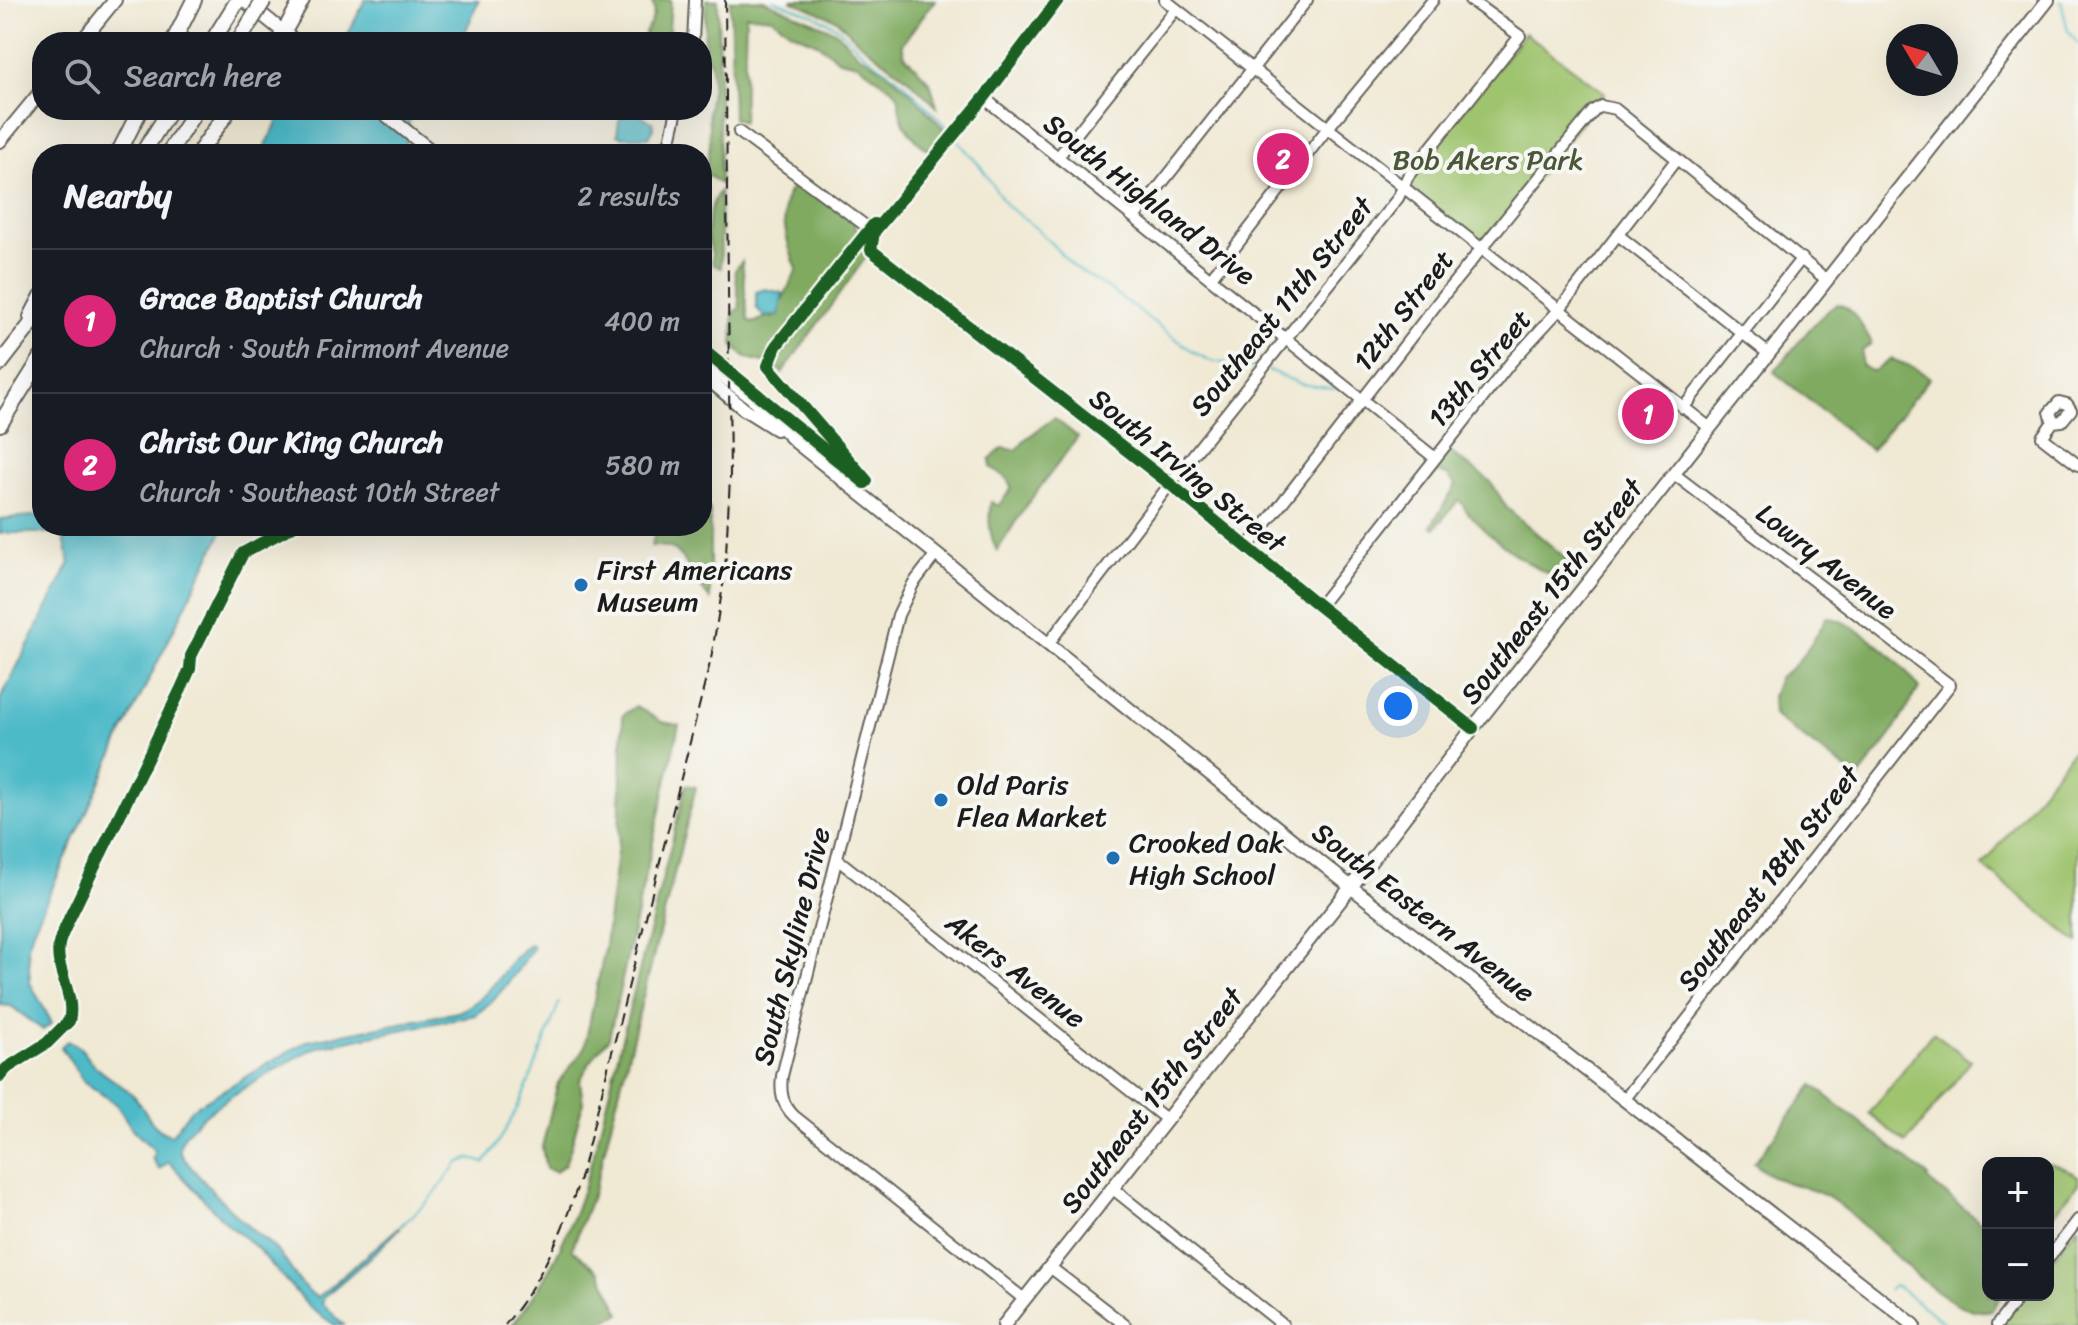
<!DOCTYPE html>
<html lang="en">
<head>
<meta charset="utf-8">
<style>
	body { margin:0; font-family:Sriracha,sans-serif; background:#20242c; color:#f1f3f6 }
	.controls { position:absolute; right:24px; bottom:24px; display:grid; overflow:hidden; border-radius:16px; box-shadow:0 8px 32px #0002 }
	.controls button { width:72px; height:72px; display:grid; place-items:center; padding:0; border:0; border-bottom:2px solid #363941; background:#171b24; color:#f1f3f6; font:40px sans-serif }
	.compass { position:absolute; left:1886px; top:24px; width:72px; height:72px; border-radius:50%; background:#171b24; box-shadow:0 8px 32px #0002; rotate:308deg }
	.you { position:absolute; left:1398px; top:706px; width:28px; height:28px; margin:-20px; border:6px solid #fff; border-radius:50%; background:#1a73e8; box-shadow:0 0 0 12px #1a73e833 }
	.badge { display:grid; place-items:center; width:52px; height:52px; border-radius:50%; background:#db2777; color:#fff; font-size:26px; font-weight:700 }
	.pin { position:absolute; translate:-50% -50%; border:4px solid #fff; box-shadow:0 2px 8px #0006 }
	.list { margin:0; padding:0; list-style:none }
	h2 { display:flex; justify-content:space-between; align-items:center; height:104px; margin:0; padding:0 32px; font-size:34px }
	h2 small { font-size:26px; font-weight:400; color:#9ea1a6 }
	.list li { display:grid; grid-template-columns:52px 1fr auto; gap:24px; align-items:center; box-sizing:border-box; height:144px; padding:0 32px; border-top:2px solid #363941 }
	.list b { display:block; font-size:30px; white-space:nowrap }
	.list p { margin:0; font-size:26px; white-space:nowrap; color:#9ea1a6 }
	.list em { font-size:26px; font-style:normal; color:#9ea1a6 }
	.icon { flex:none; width:44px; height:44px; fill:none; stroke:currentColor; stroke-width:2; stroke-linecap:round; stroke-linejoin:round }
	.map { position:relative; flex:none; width:2078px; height:1325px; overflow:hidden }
	.search { position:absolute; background:#171b24; box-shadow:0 8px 32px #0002; left:32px; top:32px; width:680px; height:88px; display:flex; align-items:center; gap:20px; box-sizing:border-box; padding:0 28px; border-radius:32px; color:#9ea1a6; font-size:30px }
	.panel { position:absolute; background:#171b24; box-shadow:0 8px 32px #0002; left:32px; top:144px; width:680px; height:392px; border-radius:32px }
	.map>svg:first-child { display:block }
	.green { fill:#9fc46e; stroke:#5e7045; stroke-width:2 }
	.forest { fill:#7faa61; stroke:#4e633e; stroke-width:2 }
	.water { fill:#4ebac8; stroke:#356b72; stroke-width:2 }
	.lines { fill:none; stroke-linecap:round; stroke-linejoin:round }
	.stream { stroke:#4ebac8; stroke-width:2 }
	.minor-casing { stroke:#66645c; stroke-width:14 }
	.major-casing { stroke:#66645c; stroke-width:16 }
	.highway-casing { stroke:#66645c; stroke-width:18 }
	.minor { stroke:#fff; stroke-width:10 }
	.major { stroke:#fff; stroke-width:12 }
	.highway { stroke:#fff; stroke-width:14 }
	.rail { stroke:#1c1c1c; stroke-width:2; stroke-dasharray:12 6; stroke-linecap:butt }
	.highway-bridge-casing { stroke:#66645c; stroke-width:18; stroke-linecap:butt }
	.highway-bridge { stroke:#fff; stroke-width:14 }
	.cycleway-casing { stroke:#f6f6f2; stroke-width:17 }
	.cycleway { stroke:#1b5e20; stroke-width:12 }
	.poi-dot { fill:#1f6fb2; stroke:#f6f6f2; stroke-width:3 }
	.labels { text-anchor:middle; stroke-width:8; stroke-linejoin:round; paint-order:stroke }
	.park-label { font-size:28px; fill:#4a5739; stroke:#f6f6f2 }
	.street-label { font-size:28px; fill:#1c1c1c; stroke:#f6f6f2 }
	.poi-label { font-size:28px; fill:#1c1c1c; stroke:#f6f6f2; text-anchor:start }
</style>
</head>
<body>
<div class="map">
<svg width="2078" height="1325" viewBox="0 0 2078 1325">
	<rect width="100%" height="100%" fill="#f6f6f2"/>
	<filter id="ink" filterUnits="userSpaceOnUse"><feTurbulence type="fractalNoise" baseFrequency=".0125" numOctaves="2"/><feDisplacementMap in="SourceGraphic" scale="16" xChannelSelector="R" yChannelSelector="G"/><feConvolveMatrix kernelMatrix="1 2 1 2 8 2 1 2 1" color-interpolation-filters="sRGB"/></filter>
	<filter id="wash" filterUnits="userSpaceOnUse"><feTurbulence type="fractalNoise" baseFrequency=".006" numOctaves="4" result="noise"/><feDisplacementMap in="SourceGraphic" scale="32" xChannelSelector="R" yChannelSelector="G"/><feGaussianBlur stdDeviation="1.8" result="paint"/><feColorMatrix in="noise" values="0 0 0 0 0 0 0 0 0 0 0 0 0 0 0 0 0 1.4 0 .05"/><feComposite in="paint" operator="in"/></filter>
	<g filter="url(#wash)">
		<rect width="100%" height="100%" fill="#f0e9d4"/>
		<!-- green -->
		<g class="green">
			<path d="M1525 33 1605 93 1489 238 1480 242 1409 187 1410 176Z"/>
			<path d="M2078 744V943L1983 866Z"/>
			<path d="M1933 1032 1971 1061 1906 1143 1869 1114Z"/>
			<path d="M2040 1162C2054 1163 2066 1167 2078 1176V1184L2048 1221V1163H2032Z"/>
			<path d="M2078 1226V1325H2001L2024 1295H2048V1265Z"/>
		</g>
		<!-- forest -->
		<g class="forest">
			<path d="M651 0H671L668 42H647L645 33C651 22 658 12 651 0Z"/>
			<path d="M706 0H718L720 184 702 171 707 164 710 144 708 109 712 85 711 64 704 53Z"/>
			<path d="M730 0H763L835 31 858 54 885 70 910 92 947 132 939 142 927 150C910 135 898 122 899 98L895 91 858 64 839 60 817 43 791 32 772 18 746 15 743 122 733 119Z"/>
			<path d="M790 0H935L902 44 905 56 930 82 937 107 907 78 860 43 837 20Z"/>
			<path d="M793 187 807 189 848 217 854 222 860 237 791 324 769 358 764 362C750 360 742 356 733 345V313L740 308 735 270 742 261 748 320 753 323 766 317 774 318 797 269C788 248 775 204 793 187Z"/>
			<path d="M720 191 721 268 714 265 712 261C714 251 708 245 707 235 707 221 711 202 720 191Z"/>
			<path d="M864 250 867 256 782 373 776 366 785 340 856 251Z"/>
			<path d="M1837 304C1853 306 1861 326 1870 339L1871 344 1862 351V365L1869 370 1875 371 1891 359 1915 368 1930 378 1871 450 1774 372C1795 349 1811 322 1837 304Z"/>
			<path d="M1054 418 1078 437 1026 506 997 551C989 534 988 520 991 501L998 506 1012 488 1007 479 991 467 990 459 1003 448 1017 450 1027 438Z"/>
			<path d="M1446 449 1491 482 1507 508 1577 568 1570 578C1547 584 1470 525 1462 503L1458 501 1435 528 1431 526 1456 485 1447 475 1438 472 1411 496Z"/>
			<path d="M702 496 710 511V599C704 591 696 582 691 572 679 551 676 545 651 546L658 526H702Z"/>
			<path d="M1827 617C1858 623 1902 662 1919 688L1891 735 1858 778 1773 715 1772 697 1779 677C1802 663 1813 640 1827 617Z"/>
			<path d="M636 706 662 722 679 725 609 1038 589 1063 580 1081 583 1103 571 1147 565 1164 556 1172 546 1169 542 1147 558 1083 584 1049 604 953 619 837 623 715Z"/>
			<path d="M686 785 696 787 595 1188 572 1249 600 1272 621 1314 591 1325H512C579 1246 598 1136 622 1038 644 954 665 869 686 785Z"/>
			<path d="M1813 1085 1928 1176 1927 1179 1988 1228V1295H2003L1991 1310C1955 1321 1891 1251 1865 1227 1853 1217 1840 1203 1826 1196 1799 1183 1777 1185 1754 1163Z"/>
		</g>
		<!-- water -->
		<g class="water">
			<path d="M365 0H479L461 42H344Z"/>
			<path d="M283 110H411L404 154H262Z"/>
			<path d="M637 112 653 123V129L649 137H622L617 135 619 120 628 114Z"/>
			<path d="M765 289 783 293 779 316 764 317 756 307V292Z"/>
			<path d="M42 515V526H225L123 732 33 930 28 947 30 983 52 1023 43 1030 11 1006 0 1005V700L70 563 63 536 56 533H0V519Z"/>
			<path d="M530 944 533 948C517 972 499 998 475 1015L321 1046 308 1051C284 1066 175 1120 180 1151 182 1161 238 1218 250 1228 259 1236 270 1243 278 1252 291 1266 300 1290 318 1297L405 1222C381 1250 352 1272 324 1297L322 1303 344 1325H335L310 1308 256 1247 226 1223 169 1162 159 1169 152 1158 155 1151 133 1130 116 1104 83 1081 61 1047 67 1041C82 1045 84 1054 94 1065 106 1077 122 1084 134 1096 146 1110 151 1131 172 1135L191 1109 307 1041 458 1012C496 996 501 965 530 944Z"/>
		</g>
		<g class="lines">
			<!-- stream -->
			<g class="stream">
				<path d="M773 0 814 15 837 27 863 53 904 83 951 131"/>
				<path d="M2061 0 2068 31 2078 44"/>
				<path d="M957 140 981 167 1006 205 1037 229 1074 267 1112 291 1195 353 1211 361 1258 368"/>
				<path d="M1268 370 1301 384 1335 389"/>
				<path d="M401 1226 430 1199 458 1163 470 1158 484 1163C520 1116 538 1058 559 1003"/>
				<path d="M1889 1290 1894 1286 1901 1289 1947 1325"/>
			</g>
		</g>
	</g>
	<g filter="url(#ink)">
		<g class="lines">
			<!-- minor casing -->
			<g class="minor-casing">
				<g id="minor">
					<path d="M1058 0 984 98 874 232 871 250 1170 484 1319 606 1473 728"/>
					<path d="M1165 0 1710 428"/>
					<path d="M693 42 695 0"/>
					<path d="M984 98 1435 458"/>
					<path d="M739 132 874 232"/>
					<path d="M667 154 677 110"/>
					<path d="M1058 157 1176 9"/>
					<path d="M1135 217 1307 0"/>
					<path d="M1618 235 1769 354"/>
					<path d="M1211 278 1327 129 1433 0"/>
					<path d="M1683 408 1802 258"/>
					<path d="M2053 422 2050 412 2059 402 2067 404 2071 410 2062 421 2053 422 2042 437 2078 465"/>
					<path d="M1247 548 1439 301 1594 110 1601 106 1615 109 1827 280"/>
					<path d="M936 554 913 584 898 615 782 1076C780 1093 782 1104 794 1116L1024 1299"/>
					<path d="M1319 606 1512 361 1559 310 1676 160"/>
					<path d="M1048 644 1170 484 1398 198 1408 176 1520 36 1470 0"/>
					<path d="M837 859 1166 1119"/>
					<path d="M1624 1100 1950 685 1674 474"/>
					<path d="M1112 1188 1283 1325"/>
					<path d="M2048 1259 2078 1220"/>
					<path d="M1050 1267 1125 1325"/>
					<path d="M1997 1325 2020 1295"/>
				</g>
			</g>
			<!-- major casing -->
			<g class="major-casing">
				<g id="major">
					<path d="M244 0 296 42"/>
					<path d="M81 42 115 0"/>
					<path d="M380 110 435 154"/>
					<path d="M0 141 42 90"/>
					<path d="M702 361 751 397 796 442 1351 887 1914 1325"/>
					<path d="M702 374 744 409 776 429"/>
					<path d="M1004 1325 1351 887 1473 728 2048 0"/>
				</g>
			</g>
			<!-- highway casing -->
			<g class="highway-casing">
				<g id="highway">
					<path d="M173 42 194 0"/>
					<path d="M212 42 238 0"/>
					<path d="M278 42 302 0"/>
					<path d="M118 154 140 110"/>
					<path d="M142 154 170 110"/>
					<path d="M168 154 196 110"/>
					<path d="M198 154 229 110"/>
					<path d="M31 317 42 296"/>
					<path d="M0 364 42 310"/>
					<path d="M0 424 42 357"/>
				</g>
			</g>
			<!-- minor -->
			<use href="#minor" class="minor"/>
			<!-- major -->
			<use href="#major" class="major"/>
			<!-- highway -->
			<use href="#highway" class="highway"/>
			<!-- rail -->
			<path class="rail" d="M505 1325C541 1280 564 1231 581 1175L711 659 725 573 730 478 725 0"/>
			<!-- highway-bridge casing -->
			<g class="highway-bridge-casing">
				<path id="highway-bridge" d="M238 42 264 0"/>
			</g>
			<!-- highway-bridge -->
			<use href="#highway-bridge" class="highway-bridge"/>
			<!-- cycleway casing -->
			<g class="cycleway-casing">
				<g id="cycleway">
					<path d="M1058 0 984 98 874 232 871 250 1170 484 1319 606 1473 728"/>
					<path d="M702 349 865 483 867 481 768 366 776 346 874 224"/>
					<path d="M0 1076 7 1068 47 1043 69 1021C76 995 54 970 59 944 61 935 66 927 69 919L180 691 190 669 191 656 243 553 293 526"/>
				</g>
			</g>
			<!-- cycleway -->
			<use href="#cycleway" class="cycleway"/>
		</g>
	</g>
	<!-- markers -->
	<g class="poi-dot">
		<circle cx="581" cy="585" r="8"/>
		<circle cx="941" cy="800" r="8"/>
		<circle cx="1113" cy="858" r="8"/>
	</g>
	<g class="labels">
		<!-- park labels -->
		<g class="park-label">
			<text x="1488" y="169">Bob Akers Park</text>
		</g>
		<!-- street labels -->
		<g class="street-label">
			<text transform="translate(1150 199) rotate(38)" y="10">South Highland Drive</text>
			<text transform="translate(1281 306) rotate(-51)" y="10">Southeast 11th Street</text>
			<text transform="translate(1403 310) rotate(-52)" y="10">12th Street</text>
			<text transform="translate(1479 368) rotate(-50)" y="10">13th Street</text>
			<text transform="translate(1188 470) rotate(39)" y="10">South Irving Street</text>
			<text transform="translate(1827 561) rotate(38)" y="10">Lowry Avenue</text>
			<text transform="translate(1551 591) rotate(-52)" y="10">Southeast 15th Street</text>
			<text transform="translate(1768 878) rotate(-52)" y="10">Southeast 18th Street</text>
			<text transform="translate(1424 912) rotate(38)" y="10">South Eastern Avenue</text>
			<text transform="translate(791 946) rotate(-76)" y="10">South Skyline Drive</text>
			<text transform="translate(1016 970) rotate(38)" y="10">Akers Avenue</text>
			<text transform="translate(1151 1100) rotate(-52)" y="10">Southeast 15th Street</text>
		</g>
		<!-- poi labels -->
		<g class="poi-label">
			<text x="597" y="579">First Americans<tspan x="597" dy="32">Museum</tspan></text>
			<text x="957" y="794">Old Paris<tspan x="957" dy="32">Flea Market</tspan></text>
			<text x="1129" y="852">Crooked Oak<tspan x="1129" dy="32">High School</tspan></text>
		</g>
	</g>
</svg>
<div class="controls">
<button>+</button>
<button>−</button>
</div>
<svg class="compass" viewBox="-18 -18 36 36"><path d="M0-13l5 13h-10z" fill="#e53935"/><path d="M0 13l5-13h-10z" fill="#9ea1a6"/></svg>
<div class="you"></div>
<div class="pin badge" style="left:1648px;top:414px">1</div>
<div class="pin badge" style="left:1283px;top:159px">2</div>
<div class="search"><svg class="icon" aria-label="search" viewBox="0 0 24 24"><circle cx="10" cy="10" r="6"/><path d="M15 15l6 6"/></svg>Search here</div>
<section class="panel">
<h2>Nearby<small>2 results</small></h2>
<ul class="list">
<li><span class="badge">1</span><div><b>Grace Baptist Church</b><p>Church · South Fairmont Avenue</p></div><em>400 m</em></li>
<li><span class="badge">2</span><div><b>Christ Our King Church</b><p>Church · Southeast 10th Street</p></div><em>580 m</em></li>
</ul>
</section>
</div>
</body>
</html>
